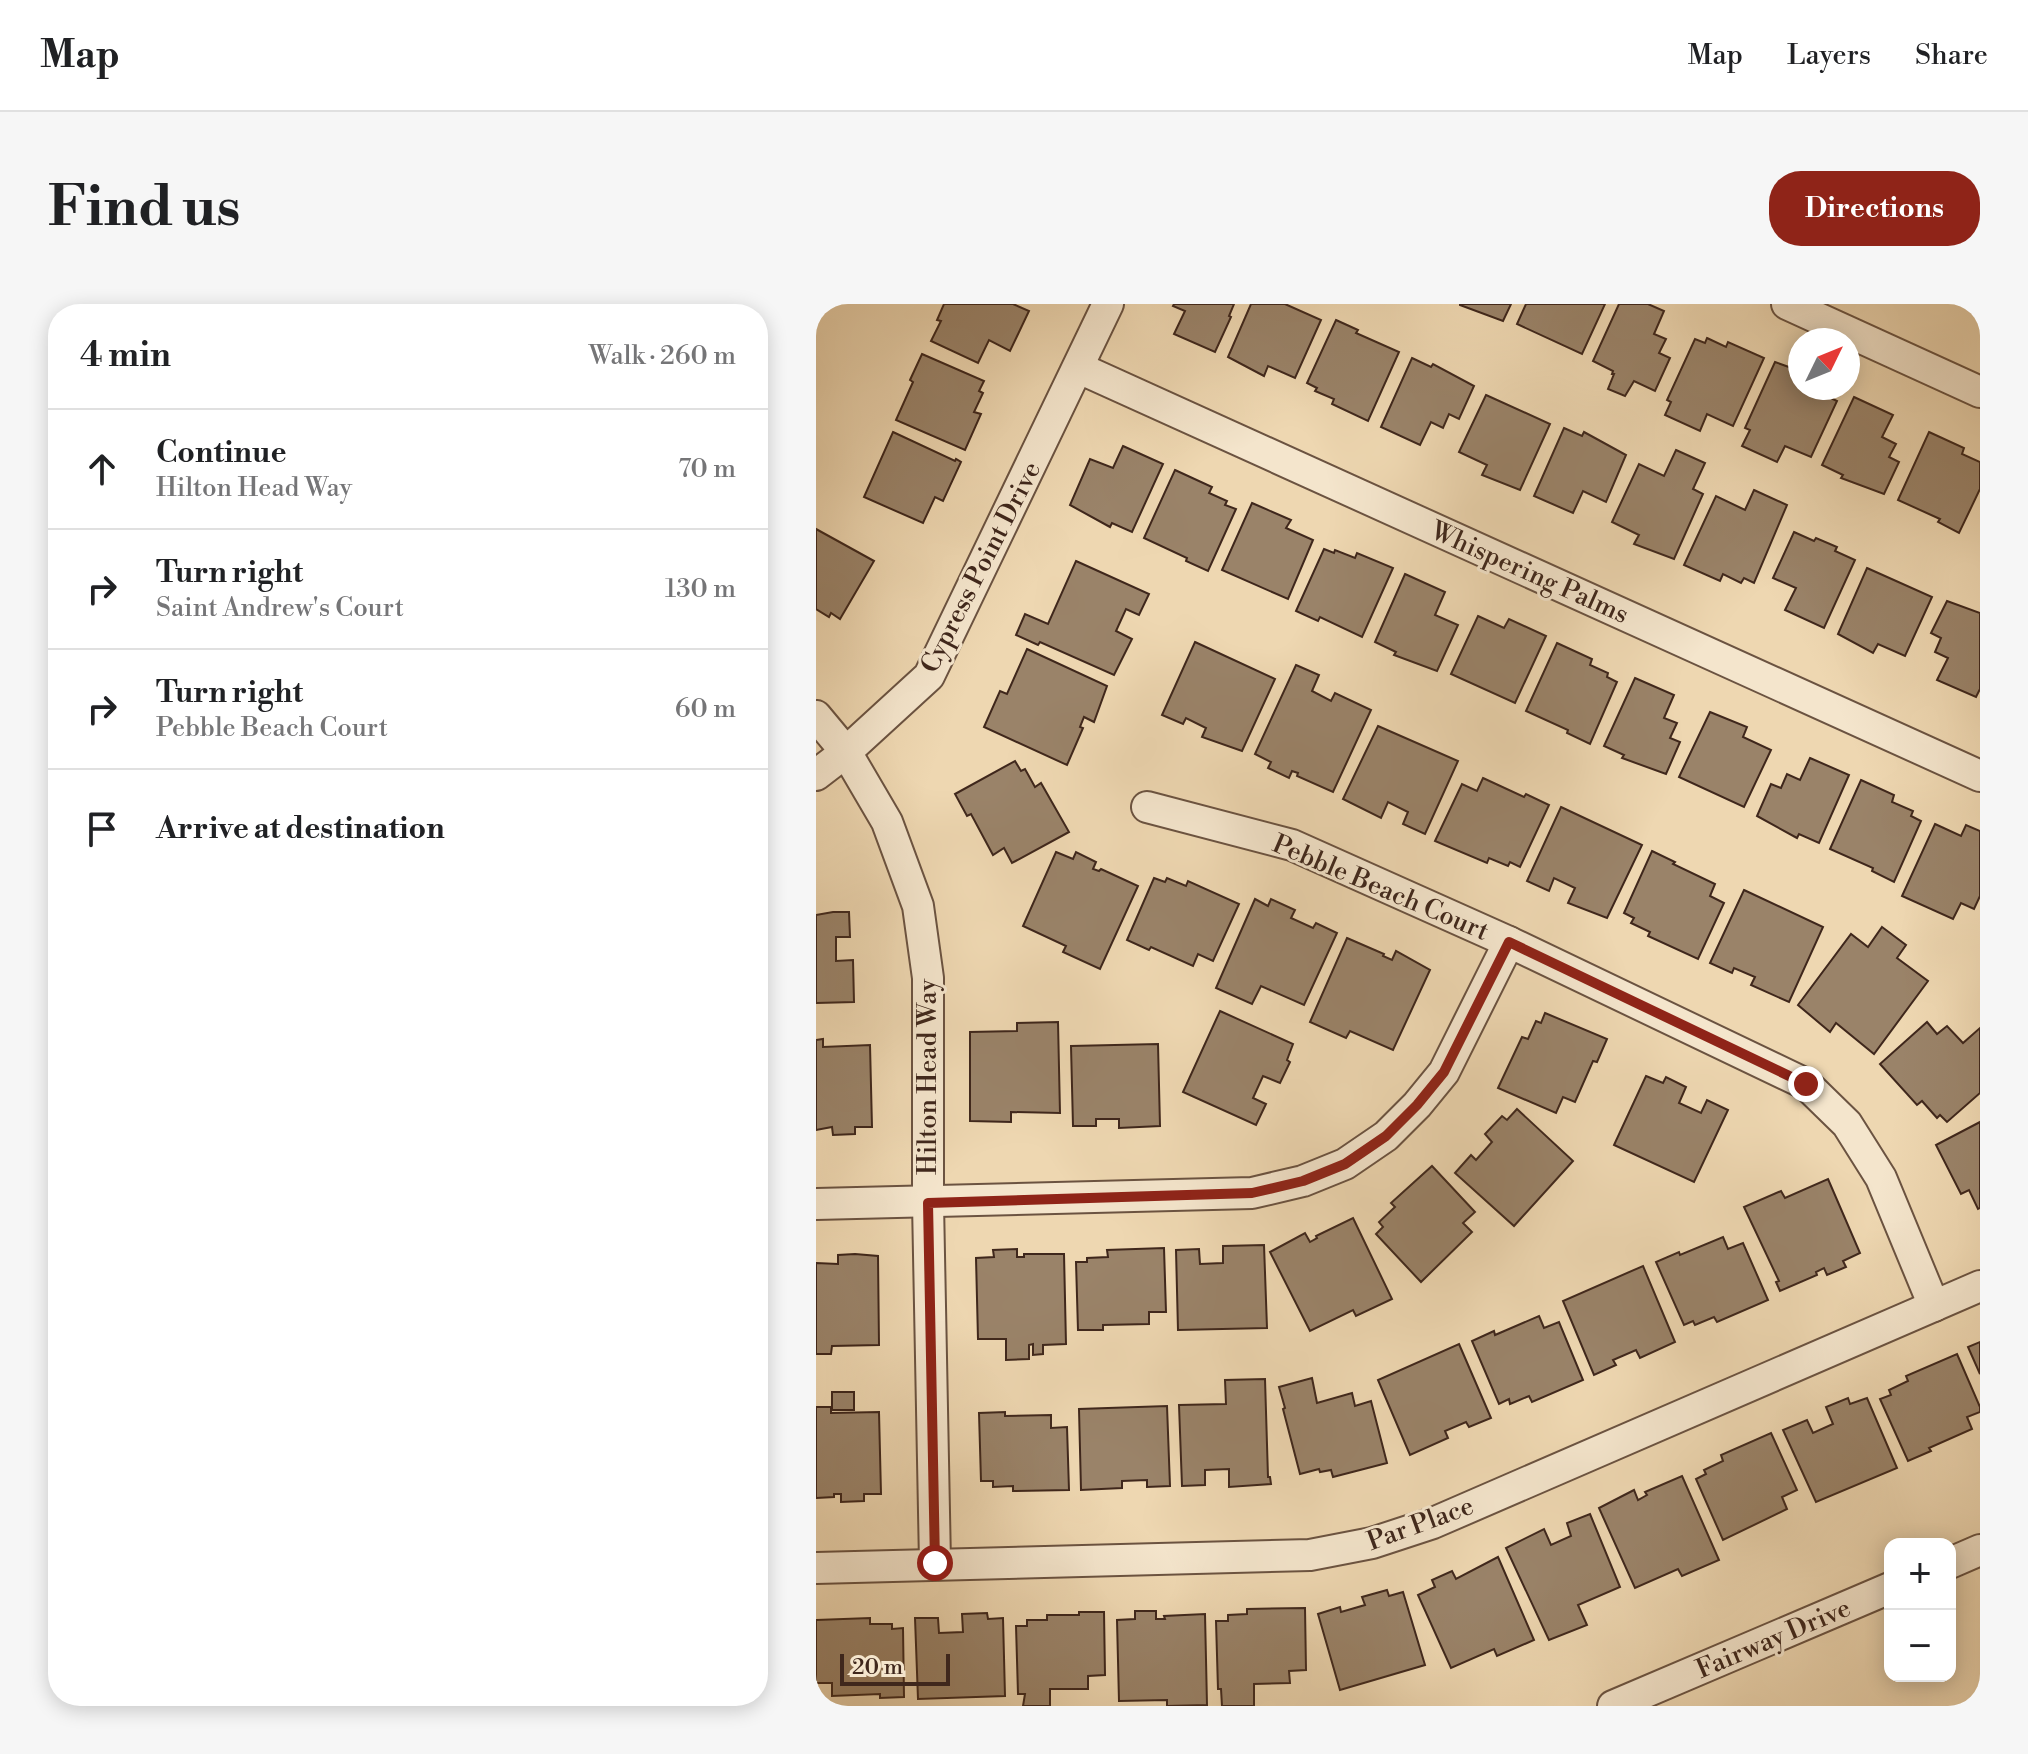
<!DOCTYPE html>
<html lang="en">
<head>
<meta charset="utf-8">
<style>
	body { margin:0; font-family:"Libre Bodoni",serif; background:#f6f6f6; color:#202124 }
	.controls { position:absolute; right:24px; bottom:24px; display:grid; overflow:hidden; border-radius:16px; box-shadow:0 4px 20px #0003 }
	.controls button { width:72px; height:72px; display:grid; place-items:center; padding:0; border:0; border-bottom:2px solid #e0e0e0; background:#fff; color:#202124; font:40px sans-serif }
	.compass { position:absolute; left:972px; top:24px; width:72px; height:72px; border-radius:50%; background:#fff; box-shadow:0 4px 20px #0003; rotate:47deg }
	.scale { position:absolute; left:24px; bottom:20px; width:110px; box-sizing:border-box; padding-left:8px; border:4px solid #3f271c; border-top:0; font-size:22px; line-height:28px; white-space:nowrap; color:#3f271c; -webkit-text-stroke:6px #f4e5cc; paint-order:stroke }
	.stop { position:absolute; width:24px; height:24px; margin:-18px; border:6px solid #8f2418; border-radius:50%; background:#fff }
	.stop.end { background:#8f2418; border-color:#fff; box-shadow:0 2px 8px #0008 }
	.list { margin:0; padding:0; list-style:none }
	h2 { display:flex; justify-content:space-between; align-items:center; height:104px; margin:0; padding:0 32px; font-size:34px }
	h2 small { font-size:26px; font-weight:400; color:#757577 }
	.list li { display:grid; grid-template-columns:52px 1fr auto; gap:24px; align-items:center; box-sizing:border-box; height:120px; padding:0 32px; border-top:2px solid #e0e0e0 }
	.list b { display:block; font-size:30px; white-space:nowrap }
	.list p { margin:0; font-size:26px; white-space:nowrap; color:#757577 }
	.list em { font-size:26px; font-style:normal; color:#757577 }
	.icon { flex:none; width:44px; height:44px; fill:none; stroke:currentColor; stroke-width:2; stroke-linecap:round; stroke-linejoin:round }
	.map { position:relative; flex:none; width:1164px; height:1402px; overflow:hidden; border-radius:32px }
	header { display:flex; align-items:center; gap:48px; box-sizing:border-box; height:112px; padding:0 40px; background:#fff; border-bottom:2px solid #e0e0e0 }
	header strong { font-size:38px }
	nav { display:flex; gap:44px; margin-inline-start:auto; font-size:28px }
	.intro { display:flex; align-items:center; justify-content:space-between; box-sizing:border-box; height:192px; padding:0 48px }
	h1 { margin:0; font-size:56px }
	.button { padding:20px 36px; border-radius:32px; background:#8f2418; color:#fff; font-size:28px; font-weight:700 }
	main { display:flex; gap:48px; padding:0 48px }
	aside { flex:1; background:#fff; border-radius:32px; box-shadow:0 4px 20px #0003 }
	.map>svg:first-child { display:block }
	.building { fill:#9a8369; stroke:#3f271c; stroke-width:2 }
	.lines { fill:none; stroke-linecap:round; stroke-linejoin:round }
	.street-casing { stroke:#6b5341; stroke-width:34 }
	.street { stroke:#f4e5cc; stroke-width:30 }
	.route { stroke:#8f2418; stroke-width:10 }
	.labels { text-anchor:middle; stroke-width:6; stroke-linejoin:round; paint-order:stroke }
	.street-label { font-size:26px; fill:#3f271c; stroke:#f4e5cc }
</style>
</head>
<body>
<header>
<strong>Map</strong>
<nav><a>Map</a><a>Layers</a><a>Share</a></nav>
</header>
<div class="intro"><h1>Find us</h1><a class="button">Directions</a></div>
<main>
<aside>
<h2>4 min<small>Walk · 260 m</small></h2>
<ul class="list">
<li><svg class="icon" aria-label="ahead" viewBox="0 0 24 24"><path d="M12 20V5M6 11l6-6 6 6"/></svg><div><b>Continue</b><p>Hilton Head Way</p></div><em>70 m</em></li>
<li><svg class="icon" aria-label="right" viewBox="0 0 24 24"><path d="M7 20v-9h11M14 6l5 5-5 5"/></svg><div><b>Turn right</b><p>Saint Andrew's Court</p></div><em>130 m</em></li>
<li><svg class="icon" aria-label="right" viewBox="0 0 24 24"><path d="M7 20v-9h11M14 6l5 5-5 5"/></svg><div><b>Turn right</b><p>Pebble Beach Court</p></div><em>60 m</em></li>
<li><svg class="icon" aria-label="arrive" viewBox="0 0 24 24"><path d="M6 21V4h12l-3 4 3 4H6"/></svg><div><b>Arrive at destination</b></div></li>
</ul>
</aside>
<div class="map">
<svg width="1164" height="1402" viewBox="0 0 1164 1402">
	<rect width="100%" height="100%" fill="#eed7b1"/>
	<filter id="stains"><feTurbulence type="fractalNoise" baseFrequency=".0025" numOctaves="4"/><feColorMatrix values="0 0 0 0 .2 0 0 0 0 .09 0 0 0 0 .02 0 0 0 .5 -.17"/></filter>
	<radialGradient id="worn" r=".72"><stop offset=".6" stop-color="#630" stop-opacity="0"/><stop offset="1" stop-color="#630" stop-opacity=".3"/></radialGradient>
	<!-- building -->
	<g class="building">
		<path d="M128 0H197L213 7 194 47 173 36 162 59 115 37 125 17 121 16Z"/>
		<path d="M358 0H418L413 12 415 13 399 48 358 30 369 7 357 2Z"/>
		<path d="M435 0H469L505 16 479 74 452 62 448 72 412 53Z"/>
		<path d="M695 0 687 17 644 1V0Z"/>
		<path d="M710 0H789L766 50 701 20Z"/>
		<path d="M803 0H832L848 7 838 30 850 35 843 49 854 54 839 87 818 77 809 92 792 85 798 70H796L797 67 777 57Z"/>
		<path d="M520 16 542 26 540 29 583 48 552 117 516 100 518 95 499 87 501 84 491 79Z"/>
		<path d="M891 34 910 43 912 38 948 54 917 122 891 110 884 127 849 111 855 98 851 96 879 35 889 39Z"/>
		<path d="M106 50 168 77 163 87 167 89 158 108 165 110 149 146 80 116 97 78 94 76Z"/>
		<path d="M596 54 615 63 617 60 658 82 643 115 633 110 627 124 615 118 604 141 565 123Z"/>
		<path d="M959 58 984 67V84H994L1021 97 995 153 969 142 961 158 926 142 934 126 929 124Z"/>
		<path d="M670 91 734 120 704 186 666 171 671 161 643 148Z"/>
		<path d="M1038 93 1077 111 1066 133 1080 140 1073 153 1083 158 1068 190 1025 174 1027 171 1006 161Z"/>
		<path d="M748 124 766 132 768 128 810 151 790 198 767 187 757 209 718 192Z"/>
		<path d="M77 128 139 157 140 155 145 158 127 197 119 193 107 219 48 193Z"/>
		<path d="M1113 128 1148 144 1146 150 1164 158V185L1143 229 1122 218 1124 215 1082 196Z"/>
		<path d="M307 142 347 160 316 228 296 219 294 223 254 201 274 155 297 164Z"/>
		<path d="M860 146 889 159 877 185 887 190 858 255 818 240 823 231 796 218 823 160 848 172Z"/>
		<path d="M359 166 396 183 393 189 411 197 409 201 420 205 392 267 370 257 371 254 328 234Z"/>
		<path d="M938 186 971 201 938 279 928 274 925 279 907 270 904 277 868 261 900 192 929 206Z"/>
		<path d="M436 199 475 216 470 224 497 236 472 295 406 266Z"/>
		<path d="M0 225 58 257 24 315 15 309 13 313 0 305Z"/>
		<path d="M978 228 998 237 1000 234 1021 243 1019 247 1039 256 1008 324 969 306 980 284 957 274Z"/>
		<path d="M508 245 518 249 519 246 539 254 541 249 577 264 546 333 504 313 502 317 480 307Z"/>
		<path d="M260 257 333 290 323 311 310 305 300 327 316 335 298 371 224 338 222 341 200 331 209 310 232 320Z"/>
		<path d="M1051 264 1116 293 1089 352 1062 340 1057 349 1022 330Z"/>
		<path d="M589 270 629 288 619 311 642 321 621 367 578 351 580 348 559 338Z"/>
		<path d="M1131 297 1164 309V385L1160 393 1121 376 1132 354 1119 348 1125 334 1115 329Z"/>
		<path d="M662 312 688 324 693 315 730 332 699 399 635 370Z"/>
		<path d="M379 338 459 375 426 447 386 433 390 424 370 414 367 420 346 411Z"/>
		<path d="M741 339 776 355 774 361 792 369 791 373 801 378 774 440 751 429 752 426 710 407Z"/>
		<path d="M211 345 291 382 278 418 268 413 264 423 267 424 251 461 168 423 184 387 191 390Z"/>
		<path d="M480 361 503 371 496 387 515 397 519 389 555 406 517 488 481 472 482 469 476 467 473 474 452 464 455 458 439 450Z"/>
		<path d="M819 374 858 391 848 414 861 419 854 434 864 438 850 470 806 454 808 451 788 442Z"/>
		<path d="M894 408 931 423 927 433 955 446 928 503 863 473Z"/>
		<path d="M562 422 642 457 609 530 587 520 592 508 572 498 565 514 527 495Z"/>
		<path d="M994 454 1033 471 1003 539 983 530 981 534 941 512 955 480 965 484 971 470 984 476Z"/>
		<path d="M199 457 205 467 209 465 219 483 225 479 253 528 196 559 188 544 177 551 155 510 151 512 139 490Z"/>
		<path d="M667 474 708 493 710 490 733 501 704 563 694 558 692 562 673 554 671 559 619 537 646 480 661 487Z"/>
		<path d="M1045 476 1078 491 1076 498 1097 507 1095 512 1105 517 1078 578 1056 567 1057 564 1014 545Z"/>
		<path d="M745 503 826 541 791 614 752 599 759 584 738 574 733 587 711 577Z"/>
		<path d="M1119 520 1145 532 1150 521 1164 527V592L1158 605 1145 599 1137 615 1086 592Z"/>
		<path d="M836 547 859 558 857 560 899 580 894 592 908 599 882 655 832 632 834 628 815 619 818 614 808 609Z"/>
		<path d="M240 548 257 555 260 548 280 558 277 565 283 567 285 565 322 582 284 665 247 648 250 642 207 622Z"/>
		<path d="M338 574 349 578 351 574 370 582 372 577 423 600 397 657 382 650 377 662 335 643 333 646 311 636Z"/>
		<path d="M928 586 1007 623 973 698 935 681 939 673 918 664 916 669 894 659Z"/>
		<path d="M439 595 452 602 455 595 479 606 475 614 497 624 500 619 521 629 488 701 445 682 436 700 400 684Z"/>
		<path d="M17 608H33L34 633H20V657L37 656 38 698 0 699V611Z"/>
		<path d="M1066 623 1090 641 1081 654 1112 677 1058 750 1020 719 1014 728 982 701 1035 630 1052 643Z"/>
		<path d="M531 634 568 650 567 652 576 656 580 647 614 666 577 746 534 727 530 734 494 718Z"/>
		<path d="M404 707 477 740 471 756 474 758 464 779 447 772 437 794 450 800 440 821 367 788Z"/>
		<path d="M729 709 791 735 781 758 777 757 759 798 747 793 740 809 682 784 706 733 712 735 720 717 725 719Z"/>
		<path d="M242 718 244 809 195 808V818L154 817V728L201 727V719Z"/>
		<path d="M1111 718 1121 730 1131 722 1147 739 1164 724V789L1131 818 1124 811 1121 814 1106 797 1101 801 1064 760Z"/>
		<path d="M7 735V743L54 741 56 823H39V830L17 831 16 823 0 826V736Z"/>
		<path d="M342 740 344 822 303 824V815H280V822H257L255 742Z"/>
		<path d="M830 772 847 779 850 773 870 783 863 799 885 809 891 796 912 806 878 878 798 841Z"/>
		<path d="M701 805 757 857 698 922 639 869 655 851 660 856 676 838 669 830 686 812 691 816Z"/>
		<path d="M1164 818V904L1162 905 1153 886 1145 890 1120 841Z"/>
		<path d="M616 862 659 908 647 919 656 928 605 978 560 930 567 923 563 918 579 903 575 899Z"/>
		<path d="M1012 875 1044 949 1027 957 1030 963 1011 971 1008 964 1000 968 1001 971 964 987 960 978 963 977 928 903 965 887 969 894Z"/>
		<path d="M537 914 576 995 540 1012 537 1006 494 1027 454 948 489 929 494 938 501 934 500 932Z"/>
		<path d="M907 933 912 945 927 939 952 996 901 1018 898 1013 879 1021 877 1017 868 1021 840 958 863 948 864 951Z"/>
		<path d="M448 941 451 1024 362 1026 360 946 383 945 384 960 407 959V942Z"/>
		<path d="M348 944 350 1008H333V1020L287 1021V1026H262L260 958H271V954L292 953 291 946Z"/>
		<path d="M201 945V953H208V950H248L250 1040 227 1041V1050L217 1051V1040L213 1041V1055L190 1056V1035H162L160 954 178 953 177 946Z"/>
		<path d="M39 950 62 952 63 1041 16 1042 15 1050H0V959L22 960V951Z"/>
		<path d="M827 962 859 1038 824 1054 820 1046 797 1056 800 1061 778 1071 747 997Z"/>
		<path d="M723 1012 728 1024 743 1018 767 1076 716 1098 713 1092 694 1100 693 1095 683 1100 656 1037 678 1027 679 1031Z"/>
		<path d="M1164 1038V1070L1152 1043Z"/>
		<path d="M643 1040 675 1114 653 1123 650 1118 629 1127 632 1134 594 1151 562 1076Z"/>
		<path d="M1141 1050 1164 1103V1108L1151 1113 1156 1125 1113 1144 1115 1147 1092 1157 1064 1095 1075 1091 1073 1086 1092 1077 1090 1072Z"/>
		<path d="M496 1074 501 1099 536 1089 539 1102 555 1097 571 1159 517 1173 515 1166 504 1168 503 1165 484 1170 467 1105 469 1104 463 1083Z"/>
		<path d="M449 1075 452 1173H454L455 1180 413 1183V1165L389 1166V1181L366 1182 363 1101 410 1100 409 1076Z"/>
		<rect x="16" y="1088" width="22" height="18"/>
		<path d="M1032 1094 1034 1100 1051 1094 1081 1164 1000 1198 967 1126 991 1116 997 1129 1017 1120 1010 1103Z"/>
		<path d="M351 1102 354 1182 331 1183V1176L306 1177V1184L265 1186 263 1105Z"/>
		<path d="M0 1103H15V1109L63 1108 65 1190H48V1197L25 1198V1190H18V1193L0 1194Z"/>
		<path d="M189 1108V1112L235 1111V1124L251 1123 253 1186 197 1187V1182L177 1183V1177H165L163 1109Z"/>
		<path d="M955 1129 981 1186 966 1193 971 1205 907 1236 880 1175 890 1170 888 1166 907 1157 905 1151Z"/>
		<path d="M866 1172 903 1256 866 1272 862 1265 819 1284 783 1204 818 1186 822 1196 831 1191 829 1188Z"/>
		<path d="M774 1210 804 1283 762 1301 771 1321 733 1336 690 1244 728 1225 735 1241 755 1232 751 1219Z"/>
		<path d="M682 1253 718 1336 681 1352 678 1345 635 1364 602 1291 619 1283 616 1276 636 1267 640 1275Z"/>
		<path d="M571 1286 573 1292 587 1288 609 1361 524 1386 502 1310 524 1303 525 1308 549 1301 546 1293Z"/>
		<path d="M489 1304 490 1366 473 1367 474 1379 438 1380V1402H406L405 1385H402L400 1317H412V1311L431 1310V1305Z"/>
		<path d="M319 1307H340V1315H349L348 1312 389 1310 391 1401 351 1402V1396L303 1397 301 1316 319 1315Z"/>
		<path d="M263 1308H288L289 1371 272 1372V1385H234V1402H207L209 1390H202L200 1322H211V1316H231V1311H263Z"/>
		<path d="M171 1309 172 1315 187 1314 189 1392 102 1395 99 1314H122L123 1329 147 1328 146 1310Z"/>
		<path d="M54 1314V1320H76V1325L87 1324 88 1393 64 1394V1390L16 1392V1379H0V1316Z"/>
	</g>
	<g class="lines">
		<!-- street casing -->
		<g class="street-casing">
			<g id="street">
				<path d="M971 0 1164 88"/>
				<path d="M263 64 1164 472"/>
				<path d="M0 412 30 448 71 518 102 602 112 674V899L119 1259"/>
				<path d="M0 471 30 448 113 372 292 0"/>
				<path d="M331 503 476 541 693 638 990 780 1031 820 1065 874 1118 1002"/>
				<path d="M0 900 436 889 487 877 529 860 570 832 601 801 628 768 693 638"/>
				<path d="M1134 1259 1164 1246"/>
				<path d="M0 1264 494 1251 556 1239 617 1219 1164 982"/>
				<path d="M797 1402 1074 1284"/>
			</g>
		</g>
		<!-- street -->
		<use href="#street" class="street"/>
	</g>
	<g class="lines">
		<!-- route -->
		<path class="route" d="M119 1259 112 899 436 889 487 877 529 860 570 832 601 801 628 768 693 638 990 780"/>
	</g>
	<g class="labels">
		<!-- street labels -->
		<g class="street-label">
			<text transform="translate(164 263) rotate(-63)" y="9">Cypress Point Drive</text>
			<text transform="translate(714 268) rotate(24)" y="9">Whispering Palms</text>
			<text transform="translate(565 583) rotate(23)" y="9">Pebble Beach Court</text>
			<text transform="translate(111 773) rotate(-90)" y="9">Hilton Head Way</text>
			<text transform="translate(604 1219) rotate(-20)" y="9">Par Place</text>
			<text transform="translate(957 1334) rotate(-23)" y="9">Fairway Drive</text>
		</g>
	</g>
	<rect width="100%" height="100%" filter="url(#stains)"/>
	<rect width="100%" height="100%" fill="url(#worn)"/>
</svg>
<div class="controls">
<button>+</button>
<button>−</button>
</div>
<svg class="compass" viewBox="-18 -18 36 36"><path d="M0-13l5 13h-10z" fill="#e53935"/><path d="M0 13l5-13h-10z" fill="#757577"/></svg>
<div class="scale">20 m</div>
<div class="stop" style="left:119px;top:1259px"></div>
<div class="stop end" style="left:990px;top:780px"></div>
</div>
</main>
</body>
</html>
